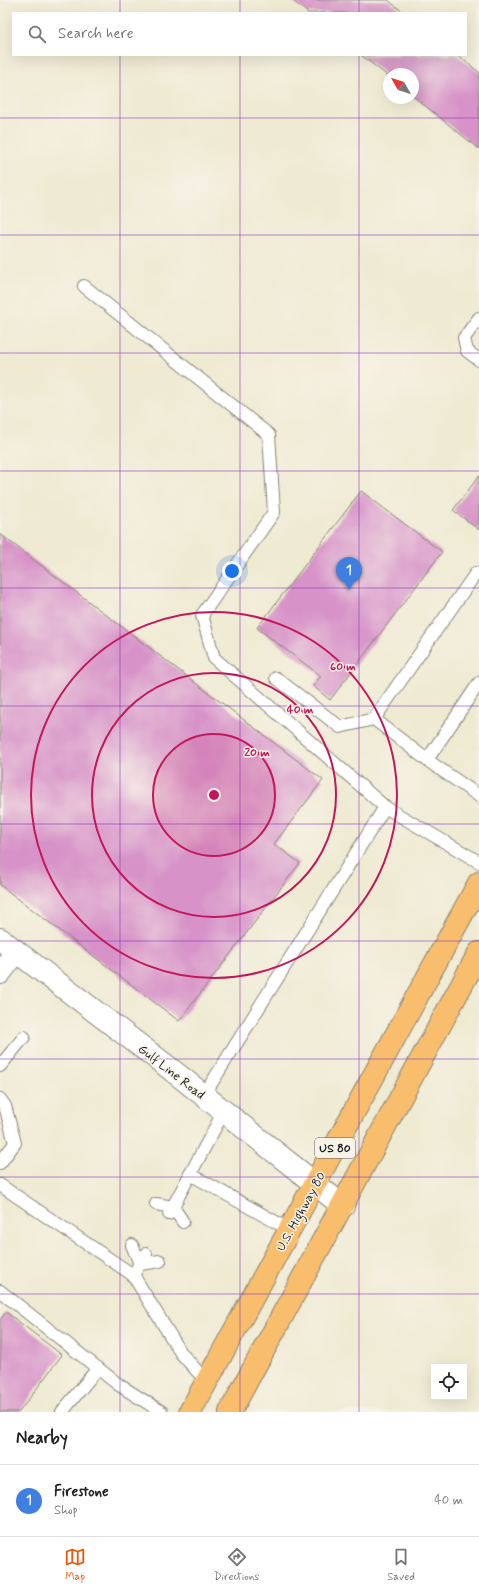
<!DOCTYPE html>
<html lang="en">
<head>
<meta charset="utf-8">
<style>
	body { margin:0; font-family:Mynerve,sans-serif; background:#f2f2f2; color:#222 }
	.controls { position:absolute; right:12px; bottom:12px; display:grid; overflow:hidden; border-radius:0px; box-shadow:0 4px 16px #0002 }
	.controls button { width:36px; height:36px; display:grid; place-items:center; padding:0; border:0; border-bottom:1px solid #e0e0e0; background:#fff; color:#222; font:20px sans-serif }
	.compass { position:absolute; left:383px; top:68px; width:36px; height:36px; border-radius:50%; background:#fff; box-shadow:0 4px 16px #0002; rotate:309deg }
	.you { position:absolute; left:232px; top:571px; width:14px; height:14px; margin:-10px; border:3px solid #fff; border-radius:50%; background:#1a73e8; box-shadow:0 0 0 6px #1a73e833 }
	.badge { display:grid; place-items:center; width:26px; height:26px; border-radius:50%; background:#ea580c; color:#fff; font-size:13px; font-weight:700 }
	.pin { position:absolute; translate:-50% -33px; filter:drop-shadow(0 1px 2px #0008) }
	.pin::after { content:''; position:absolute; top:21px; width:14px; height:12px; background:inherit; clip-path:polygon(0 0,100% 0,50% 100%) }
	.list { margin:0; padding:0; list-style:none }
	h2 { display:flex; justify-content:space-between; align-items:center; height:52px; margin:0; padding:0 16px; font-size:17px }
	h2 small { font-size:13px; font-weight:400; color:#767676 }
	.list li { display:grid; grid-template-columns:26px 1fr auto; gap:12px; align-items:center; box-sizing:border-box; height:72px; padding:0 16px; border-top:1px solid #e0e0e0 }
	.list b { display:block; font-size:15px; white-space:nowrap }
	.list p { margin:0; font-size:13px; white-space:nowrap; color:#767676 }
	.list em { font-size:13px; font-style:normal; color:#767676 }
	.icon { flex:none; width:22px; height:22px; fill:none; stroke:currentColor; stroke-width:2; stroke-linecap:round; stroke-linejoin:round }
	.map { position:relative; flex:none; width:479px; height:1412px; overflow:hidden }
	.search { position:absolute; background:#fff; box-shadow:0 4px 16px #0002; left:12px; right:12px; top:12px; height:44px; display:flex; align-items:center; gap:10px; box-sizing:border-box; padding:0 14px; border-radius:0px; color:#767676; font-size:15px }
	.sheet { height:124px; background:#fff }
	nav { display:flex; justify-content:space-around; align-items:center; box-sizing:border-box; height:56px; border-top:1px solid #e0e0e0; background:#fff; font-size:11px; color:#767676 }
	nav a { display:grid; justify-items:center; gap:2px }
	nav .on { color:#ea580c }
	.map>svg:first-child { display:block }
	.building { fill:#d793c8 }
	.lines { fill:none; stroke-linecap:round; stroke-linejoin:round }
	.service-casing { stroke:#868377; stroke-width:14 }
	.minor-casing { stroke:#868377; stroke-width:24 }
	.primary-casing { stroke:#868377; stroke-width:24 }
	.service { stroke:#fff; stroke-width:12 }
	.minor { stroke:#fff; stroke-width:22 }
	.primary { stroke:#f9be6d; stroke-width:22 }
	.grid { fill:none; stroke:#7b2cbf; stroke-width:1; stroke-opacity:0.55 }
	.ring { fill:none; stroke:#c2185b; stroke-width:2 }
	.labels { text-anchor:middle; stroke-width:3; stroke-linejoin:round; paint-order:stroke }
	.shield { fill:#f7f3e8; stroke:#5e5c59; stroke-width:1 }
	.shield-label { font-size:12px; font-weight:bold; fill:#1c1c1c }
	.street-label { font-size:13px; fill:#1c1c1c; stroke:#f7f3e8 }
	.centre { fill:#c2185b; stroke:#f7f3e8; stroke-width:2 }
	.ring-label { font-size:12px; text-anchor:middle; font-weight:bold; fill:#c2185b; stroke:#f7f3e8; stroke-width:3; stroke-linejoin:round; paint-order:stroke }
</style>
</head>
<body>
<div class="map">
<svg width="479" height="1412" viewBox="0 0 479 1412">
	<rect width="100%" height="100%" fill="#f7f3e8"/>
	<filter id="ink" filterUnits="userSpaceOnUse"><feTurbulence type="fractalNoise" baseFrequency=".025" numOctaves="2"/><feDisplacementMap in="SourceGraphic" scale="8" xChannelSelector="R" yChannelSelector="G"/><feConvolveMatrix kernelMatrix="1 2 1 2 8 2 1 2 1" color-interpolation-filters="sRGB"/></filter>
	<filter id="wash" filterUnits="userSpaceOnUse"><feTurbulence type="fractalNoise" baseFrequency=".012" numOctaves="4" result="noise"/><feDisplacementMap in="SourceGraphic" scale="16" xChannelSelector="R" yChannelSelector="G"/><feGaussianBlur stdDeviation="0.9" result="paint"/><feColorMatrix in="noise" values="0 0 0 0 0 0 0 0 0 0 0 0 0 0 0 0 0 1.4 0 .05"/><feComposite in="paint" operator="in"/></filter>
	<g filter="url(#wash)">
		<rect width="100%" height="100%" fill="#efead2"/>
		<g id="blocks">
			<!-- building -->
			<g class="building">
				<path d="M292 0H388L404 13H308Z"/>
				<path d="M361 55H457L479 72V149L413 96V74H389V77Z"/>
				<path d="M479 476V530L453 510Z"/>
				<path d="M361 491 442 552 330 700 313 686 321 676 257 628Z"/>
				<path d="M0 534 323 780 274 844 300 863 179 1021 0 885Z"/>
				<path d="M6 1312 62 1355 19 1412H0V1320Z"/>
			</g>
		</g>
	</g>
	<g filter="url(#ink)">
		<use href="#blocks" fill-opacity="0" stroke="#868377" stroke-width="1"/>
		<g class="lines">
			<!-- service casing -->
			<g class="service-casing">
				<g id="service">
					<path d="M84 286 269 435 274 512 202 615 214 658 385 807 204 1095"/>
					<path d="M479 318 464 338 467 351 479 360"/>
					<path d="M276 678 340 727 374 719 427 760 479 796"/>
					<path d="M374 719 476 573 479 575"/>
					<path d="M427 760 479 683"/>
					<path d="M385 807 479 862"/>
					<path d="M0 1066 24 1037"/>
					<path d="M0 1099 5 1106 15 1143 0 1163"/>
					<path d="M190 1174 290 1230"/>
					<path d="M0 1185 133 1275"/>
					<path d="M156 1204 173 1207 183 1222"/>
					<path d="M169 1214 224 1111"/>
					<path d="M132 1245 140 1264 160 1261"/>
					<path d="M146 1254 133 1275 181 1353 207 1382"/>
					<path d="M0 1291 119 1385 162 1412"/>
					<path d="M62 1412 98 1368"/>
				</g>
			</g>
			<!-- minor casing -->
			<g class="minor-casing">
				<g id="minor">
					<path d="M0 939 168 1067 343 1206"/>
					<path d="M0 973 16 952"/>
				</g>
			</g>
			<!-- primary casing -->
			<g class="primary-casing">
				<g id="primary">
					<path d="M190 1412 479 883"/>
					<path d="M230 1412 479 953"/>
				</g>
			</g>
			<!-- service -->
			<use href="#service" class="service"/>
			<!-- minor -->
			<use href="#minor" class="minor"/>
			<!-- primary -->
			<use href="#primary" class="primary"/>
		</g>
	</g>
	<!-- grid -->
	<path class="grid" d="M120 0V13M240 0V13M359 0V13M120 55V1412M240 55V1412M359 55V1412M0 118H479M0 235H479M0 353H479M0 471H479M0 588H479M0 706H479M0 824H479M0 941H479M0 1059H479M0 1177H479M0 1294H479"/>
	<!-- distance rings -->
	<circle cx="214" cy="795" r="61" fill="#c2185b" fill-opacity=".12"/>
	<g class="ring">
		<circle cx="214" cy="795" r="61"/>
		<circle cx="214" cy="795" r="122"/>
		<circle cx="214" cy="795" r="183"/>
	</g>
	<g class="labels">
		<!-- shield labels -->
		<rect class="shield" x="315" y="1138" width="40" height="20" rx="3"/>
		<g class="shield-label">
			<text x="335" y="1152">US 80</text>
		</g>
		<!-- street labels -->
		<g class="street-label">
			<text transform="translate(172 1071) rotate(38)" y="5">Gulf Line Road</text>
			<text transform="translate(300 1211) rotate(-61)" y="5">U.S. Highway 80</text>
		</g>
	</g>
	<circle cx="214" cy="795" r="6" class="centre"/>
	<g class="ring-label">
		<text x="343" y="670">60 m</text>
		<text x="300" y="713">40 m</text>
		<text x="257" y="756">20 m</text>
	</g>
</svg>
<div class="controls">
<button><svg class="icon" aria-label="locate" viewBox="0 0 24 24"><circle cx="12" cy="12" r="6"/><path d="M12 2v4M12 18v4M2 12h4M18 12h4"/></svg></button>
</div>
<svg class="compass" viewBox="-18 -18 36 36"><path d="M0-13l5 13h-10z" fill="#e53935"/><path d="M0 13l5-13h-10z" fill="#767676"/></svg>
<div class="you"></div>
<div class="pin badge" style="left:349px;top:590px;background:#3f7fe0">1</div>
<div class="search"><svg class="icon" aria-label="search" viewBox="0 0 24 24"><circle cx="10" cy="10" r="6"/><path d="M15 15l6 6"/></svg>Search here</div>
</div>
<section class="sheet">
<h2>Nearby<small></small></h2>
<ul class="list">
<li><span class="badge" style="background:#3f7fe0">1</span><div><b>Firestone</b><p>Shop</p></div><em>40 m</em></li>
</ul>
</section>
<nav>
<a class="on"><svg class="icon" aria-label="map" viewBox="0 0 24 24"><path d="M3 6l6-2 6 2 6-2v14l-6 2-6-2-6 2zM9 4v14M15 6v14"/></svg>Map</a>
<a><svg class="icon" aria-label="directions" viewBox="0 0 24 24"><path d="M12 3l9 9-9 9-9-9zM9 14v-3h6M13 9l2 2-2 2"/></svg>Directions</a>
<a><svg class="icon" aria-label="saved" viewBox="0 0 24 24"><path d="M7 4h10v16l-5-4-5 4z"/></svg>Saved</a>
</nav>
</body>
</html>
